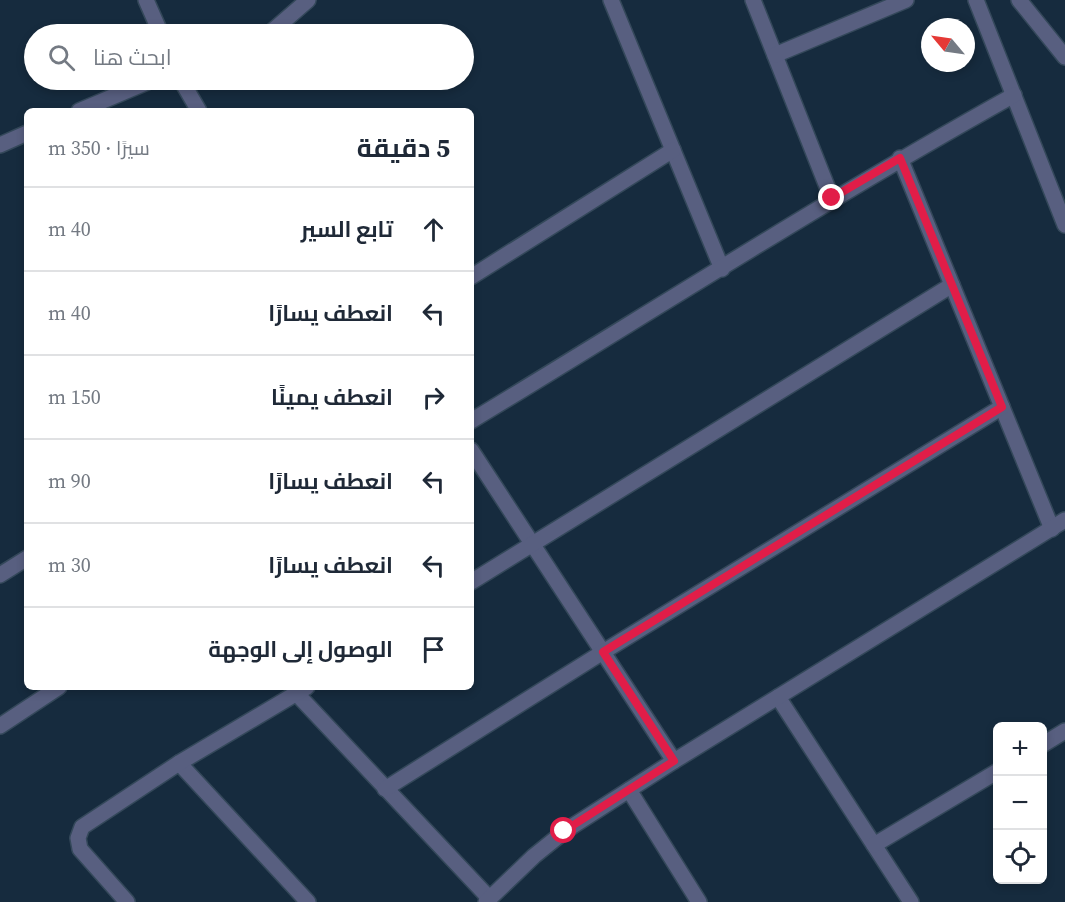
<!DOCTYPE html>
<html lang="ar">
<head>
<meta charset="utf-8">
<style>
	body { margin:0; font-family:"Source Serif 4",Cairo,serif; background:#f2f2f3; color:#1f2937; direction:rtl }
	.controls { position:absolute; right:18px; bottom:18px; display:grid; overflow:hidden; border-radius:9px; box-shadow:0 3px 9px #0003 }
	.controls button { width:54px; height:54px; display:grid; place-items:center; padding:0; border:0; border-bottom:2px solid #e0e1e3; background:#fff; color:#1f2937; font:30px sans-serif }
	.compass { position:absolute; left:921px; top:18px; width:54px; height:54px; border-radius:50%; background:#fff; box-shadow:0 3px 9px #0003; rotate:299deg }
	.stop { position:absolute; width:18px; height:18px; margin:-14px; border:4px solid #e11d48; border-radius:50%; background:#fff }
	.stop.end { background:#e11d48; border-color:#fff; box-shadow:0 2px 6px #0008 }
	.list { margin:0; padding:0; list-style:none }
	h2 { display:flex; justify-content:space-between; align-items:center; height:78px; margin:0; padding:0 24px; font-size:26px }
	h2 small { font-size:20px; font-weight:400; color:#747a83 }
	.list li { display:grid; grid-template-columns:39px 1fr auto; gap:18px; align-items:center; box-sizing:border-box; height:84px; padding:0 24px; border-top:2px solid #e0e1e3 }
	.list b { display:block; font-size:22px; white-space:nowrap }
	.list em { font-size:20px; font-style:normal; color:#747a83 }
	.icon { flex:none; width:33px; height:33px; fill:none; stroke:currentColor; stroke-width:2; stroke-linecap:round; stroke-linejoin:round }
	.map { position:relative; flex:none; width:1065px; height:902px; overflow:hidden; direction:ltr }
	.search { position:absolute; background:#fff; box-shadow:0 3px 9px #0003; left:24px; top:24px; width:450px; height:66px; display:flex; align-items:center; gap:15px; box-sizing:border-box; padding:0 21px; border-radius:33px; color:#747a83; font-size:22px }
	.panel { position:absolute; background:#fff; box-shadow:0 3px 9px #0003; left:24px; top:108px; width:450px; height:582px; border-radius:9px; direction:rtl }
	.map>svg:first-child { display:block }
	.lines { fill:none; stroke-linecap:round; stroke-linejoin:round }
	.minor-casing { stroke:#34485a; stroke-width:18 }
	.minor { stroke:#585f80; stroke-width:15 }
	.route { stroke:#e11d48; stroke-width:8 }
</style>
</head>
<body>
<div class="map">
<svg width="1065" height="902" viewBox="0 0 1065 902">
	<rect width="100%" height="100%" fill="#162b3e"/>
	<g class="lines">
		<!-- minor casing -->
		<g class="minor-casing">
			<g id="minor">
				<path d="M146 0 161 34"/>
				<path d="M611 0 722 269"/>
				<path d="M753 0 832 199"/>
				<path d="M976 0 1065 225"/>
				<path d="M1019 0 1065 57"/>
				<path d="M269 34 308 0"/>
				<path d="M775 55 906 0"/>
				<path d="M181 80 199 111"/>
				<path d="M79 111 152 80"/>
				<path d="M0 145 27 133"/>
				<path d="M900 158 1052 529"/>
				<path d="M471 277 673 150"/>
				<path d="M471 421C651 312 829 198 1014 95"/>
				<path d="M471 450 674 761"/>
				<path d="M0 575 27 558"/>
				<path d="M471 582 952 285"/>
				<path d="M297 694 490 899"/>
				<path d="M778 697 911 902"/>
				<path d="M0 726 59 687"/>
				<path d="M1042 745 1065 731"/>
				<path d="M179 763 308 902"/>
				<path d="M385 789 603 652 1002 407"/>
				<path d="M629 790 699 902"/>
				<path d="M874 845 998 771"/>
				<path d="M127 902 80 849 78 838 82 827 179 763 307 687"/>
				<path d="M486 902 534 856 565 831 674 761 1065 520"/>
			</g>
		</g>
		<!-- minor -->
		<use href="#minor" class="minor"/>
	</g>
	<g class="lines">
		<!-- route -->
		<path class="route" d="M564 831 674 761 603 652 1002 407 900 158 832 198"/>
	</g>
</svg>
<div class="controls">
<button>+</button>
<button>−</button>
<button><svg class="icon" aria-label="locate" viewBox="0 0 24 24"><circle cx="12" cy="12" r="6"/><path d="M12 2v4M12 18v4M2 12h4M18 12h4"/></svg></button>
</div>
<svg class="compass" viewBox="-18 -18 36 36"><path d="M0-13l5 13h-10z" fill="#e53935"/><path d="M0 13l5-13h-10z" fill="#747a83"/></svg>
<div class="stop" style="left:564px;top:831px"></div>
<div class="stop end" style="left:832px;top:198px"></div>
<div class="search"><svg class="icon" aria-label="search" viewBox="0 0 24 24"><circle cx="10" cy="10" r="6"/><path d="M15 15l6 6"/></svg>ابحث هنا</div>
<section class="panel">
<h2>5 دقيقة<small>سيرًا · 350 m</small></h2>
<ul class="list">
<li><svg class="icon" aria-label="ahead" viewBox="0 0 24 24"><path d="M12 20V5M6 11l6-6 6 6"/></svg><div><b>تابع السير</b></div><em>40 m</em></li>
<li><svg class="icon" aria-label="left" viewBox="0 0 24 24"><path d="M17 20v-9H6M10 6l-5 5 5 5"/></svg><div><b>انعطف يسارًا</b></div><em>40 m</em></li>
<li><svg class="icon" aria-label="right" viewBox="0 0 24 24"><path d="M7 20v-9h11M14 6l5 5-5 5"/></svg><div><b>انعطف يمينًا</b></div><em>150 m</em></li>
<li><svg class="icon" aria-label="left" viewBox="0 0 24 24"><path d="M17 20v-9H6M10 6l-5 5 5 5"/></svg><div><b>انعطف يسارًا</b></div><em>90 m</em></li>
<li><svg class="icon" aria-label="left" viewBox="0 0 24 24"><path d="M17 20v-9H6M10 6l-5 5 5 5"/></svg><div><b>انعطف يسارًا</b></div><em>30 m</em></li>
<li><svg class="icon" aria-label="arrive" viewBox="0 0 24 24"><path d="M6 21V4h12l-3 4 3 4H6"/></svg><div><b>الوصول إلى الوجهة</b></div></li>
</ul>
</section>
</div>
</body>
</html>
